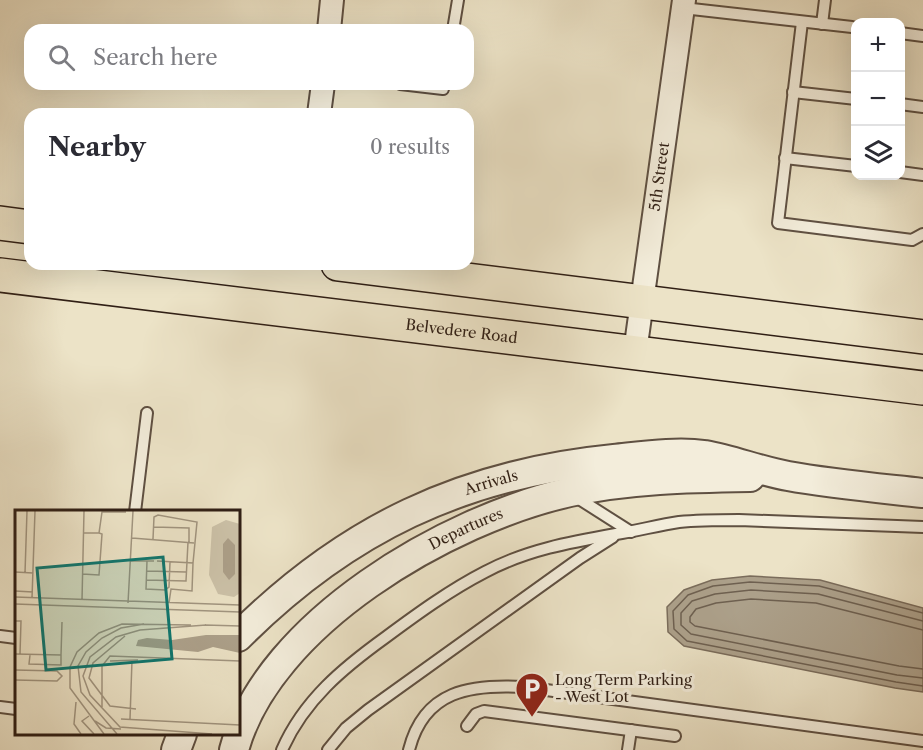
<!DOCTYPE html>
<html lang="en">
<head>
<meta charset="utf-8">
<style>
	body { margin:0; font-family:"Libre Caslon Text",serif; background:#f7f7f7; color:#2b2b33 }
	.controls { position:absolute; right:18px; top:18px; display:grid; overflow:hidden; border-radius:12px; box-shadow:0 6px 24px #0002 }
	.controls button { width:54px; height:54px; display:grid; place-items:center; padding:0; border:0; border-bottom:2px solid #e1e1e2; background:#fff; color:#2b2b33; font:30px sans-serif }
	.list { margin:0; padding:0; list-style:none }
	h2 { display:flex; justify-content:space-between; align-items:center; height:78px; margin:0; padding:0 24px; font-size:26px }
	h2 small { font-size:20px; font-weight:400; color:#7c7c81 }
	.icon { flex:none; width:33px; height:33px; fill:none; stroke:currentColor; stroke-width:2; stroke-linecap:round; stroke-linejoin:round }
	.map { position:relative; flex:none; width:923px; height:750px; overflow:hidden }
	.search { position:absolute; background:#fff; box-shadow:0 6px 24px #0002; left:24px; top:24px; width:450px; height:66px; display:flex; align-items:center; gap:15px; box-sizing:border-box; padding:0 21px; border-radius:18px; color:#7c7c81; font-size:22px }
	.panel { position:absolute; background:#fff; box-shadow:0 6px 24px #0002; left:24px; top:108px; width:450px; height:162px; border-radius:18px }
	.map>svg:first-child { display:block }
	.water { fill:#aca08a; stroke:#7a6c5b; stroke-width:1.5 }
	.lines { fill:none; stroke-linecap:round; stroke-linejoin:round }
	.shore { stroke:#6e6050; stroke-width:1.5 }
	.service-casing { stroke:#5f5042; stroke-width:14 }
	.minor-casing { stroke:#5f5042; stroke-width:26 }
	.tertiary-casing { stroke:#5f5042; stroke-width:32 }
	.primary-casing { stroke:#301f15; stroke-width:36 }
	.service { stroke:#f3eddb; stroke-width:10 }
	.minor { stroke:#f3eddb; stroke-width:22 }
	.tertiary { stroke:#f3eddb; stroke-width:28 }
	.primary { stroke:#ece3c7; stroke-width:33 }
	.labels { text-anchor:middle; stroke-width:6; stroke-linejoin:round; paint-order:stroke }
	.street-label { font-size:15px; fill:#301f15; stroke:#f3eddb }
	.poi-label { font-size:15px; fill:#301f15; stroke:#f3eddb; text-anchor:start }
	.inset-road { fill:none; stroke:#a19580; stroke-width:1.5 }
	.view { fill:#0f766e; fill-opacity:0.15; stroke:#0f766e; stroke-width:3 }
	.inset-edge { fill:none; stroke:#301f15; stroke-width:3 }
</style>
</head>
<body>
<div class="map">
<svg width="923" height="750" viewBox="0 0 923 750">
	<rect width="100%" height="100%" fill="#ece3c7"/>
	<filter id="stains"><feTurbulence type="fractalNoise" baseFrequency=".00333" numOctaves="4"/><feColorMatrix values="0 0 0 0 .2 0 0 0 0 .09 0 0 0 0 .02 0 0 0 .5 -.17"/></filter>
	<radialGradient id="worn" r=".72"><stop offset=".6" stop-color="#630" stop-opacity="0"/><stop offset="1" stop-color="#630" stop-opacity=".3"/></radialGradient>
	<!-- water -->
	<path class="water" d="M750 576 820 580 923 608V692L895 688 684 646 668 632 667 607 684 590 712 580Z"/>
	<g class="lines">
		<!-- shore -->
		<g class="shore">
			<path d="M923 613 819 586 750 582 713 586 688 595 673 611 674 629 687 641 896 682 923 686"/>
			<path d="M923 621 818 594 751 590 715 594 692 601 681 613V625L691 634 897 675 923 678"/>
			<path d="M923 630 816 603 751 599 716 603 696 609 690 617V622L695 626 899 666 923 669"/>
		</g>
		<!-- service casing -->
		<g class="service-casing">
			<g id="service">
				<path d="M683 8 852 27"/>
				<path d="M802 22 778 223 912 240 923 234"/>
				<path d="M822 24 825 0"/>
				<path d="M453 30 458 0"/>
				<path d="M900 33 923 36"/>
				<path d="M400 84 443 89 444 84"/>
				<path d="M793 92 856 99"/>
				<path d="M900 104 923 107"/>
				<path d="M785 158 856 166"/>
				<path d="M900 172 923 175"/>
				<path d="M576 497 631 532"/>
				<path d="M135 512 147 413"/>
				<path d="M0 636 16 638"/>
				<path d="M0 707 16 709"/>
				<path d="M467 726 476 714 484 711 675 736"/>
				<path d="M282 750C304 700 343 668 386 637 417 614 450 590 485 572 526 550 571 542 616 534 637 531 658 525 679 522 699 520 719 520 739 520L923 527"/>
				<path d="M328 750 346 728 368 710 580 558 613 537"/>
				<path d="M409 750C424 690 471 684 524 687L923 741"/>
				<path d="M628 750 631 730"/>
			</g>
		</g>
		<!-- minor casing -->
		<g class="minor-casing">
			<g id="minor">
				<path d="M329 30 332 0"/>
				<path d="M319 114 323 84"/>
				<path id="s1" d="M635 352 684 0"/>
			</g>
		</g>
		<!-- tertiary casing -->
		<g class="tertiary-casing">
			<g id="tertiary">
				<path id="s2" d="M238 637C346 529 462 474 614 459 643 456 676 451 705 455 733 460 760 471 788 476 832 484 878 488 923 493"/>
				<path d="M176 750 182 734"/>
				<path id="s3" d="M234 750C268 623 448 519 570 492 629 479 689 478 750 477"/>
			</g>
		</g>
		<!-- primary casing -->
		<g class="primary-casing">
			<g id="primary">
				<path d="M0 223 30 227"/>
				<path d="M338 264 923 337"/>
				<path id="s4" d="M0 275 923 388"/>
			</g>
		</g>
		<!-- service -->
		<use href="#service" class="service"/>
		<!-- minor -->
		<use href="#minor" class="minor"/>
		<!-- tertiary -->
		<use href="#tertiary" class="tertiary"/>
		<!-- primary -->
		<use href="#primary" class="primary"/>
	</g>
	<!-- icons -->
	<defs>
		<g id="parking-pin" transform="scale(1.725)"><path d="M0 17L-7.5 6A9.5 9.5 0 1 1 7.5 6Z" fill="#8f2418" stroke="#f3eddb"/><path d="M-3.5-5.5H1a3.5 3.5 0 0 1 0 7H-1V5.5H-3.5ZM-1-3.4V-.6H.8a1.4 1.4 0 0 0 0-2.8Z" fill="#fff"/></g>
	</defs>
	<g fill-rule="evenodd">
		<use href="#parking-pin" x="532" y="689"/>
	</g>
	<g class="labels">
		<!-- street labels -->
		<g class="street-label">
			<text dy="5" stroke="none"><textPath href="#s1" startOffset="177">5th Street</textPath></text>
			<text dy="5" stroke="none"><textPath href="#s4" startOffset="465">Belvedere Road</textPath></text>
			<text dy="5" stroke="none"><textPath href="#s2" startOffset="300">Arrivals</textPath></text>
			<text dy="5" stroke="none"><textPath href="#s3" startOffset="330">Departures</textPath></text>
		</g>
		<!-- poi labels -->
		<g class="poi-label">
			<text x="555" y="685">Long Term Parking<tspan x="555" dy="17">- West Lot</tspan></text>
		</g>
	</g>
	<!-- overview -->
	<g transform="translate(15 510)">
		<rect width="225" height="225" fill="#ece3c7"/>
		<path d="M211 10 225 14V83L219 87 203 84 194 65 197 17Z" fill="#ccc2a9"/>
		<path d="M213 28 220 35V64L214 70 208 62V34ZM191 125H225V143L198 137 183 142 121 136 123 130 132 128 157 130Z" fill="#aca08a"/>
		<path class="inset-road" d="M139 17 174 18V32M68 23H84L87 2H111M117 28 179 33M138 29 139 7 143 5 182 12 178 53M116 51H139M132 51 131 79 150 80 154 77 155 52M142 51 178 53 177 81 156 79 154 93M132 61 171 62M0 62 18 63M10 63 12 1M67 64 84 65 87 24 84 23M131 70 171 71 173 32M0 81 18 82M0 87 225 95M17 88 20 1M67 90 69 1M113 93 118 1M0 94 225 102M0 111H6L5 144M190 115 225 116M191 115 125 120 101 127 75 147 68 166 75 185 105 217 197 224M110 126 78 153 74 168 95 196 121 199M0 144 46 145 47 112M15 145 14 154 46 155V145M95 151 123 150M0 160 42 161 47 166 42 171 0 170M61 192 59 214 66 224M87 197V156L95 146 225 151M74 206 67 211 79 224M106 209 225 215M115 209 117 150M80 211 91 218 106 219M89 224 55 178V157L62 142 84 123 107 114 176 115M102 224 66 182 63 156 71 142 87 128 106 118 129 114"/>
		<path class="view" d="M148 47 157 149 31 160 22 58Z"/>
		<rect width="225" height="225" class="inset-edge"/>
	</g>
	<rect width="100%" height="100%" filter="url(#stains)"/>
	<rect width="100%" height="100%" fill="url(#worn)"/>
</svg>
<div class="controls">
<button>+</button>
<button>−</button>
<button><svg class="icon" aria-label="layers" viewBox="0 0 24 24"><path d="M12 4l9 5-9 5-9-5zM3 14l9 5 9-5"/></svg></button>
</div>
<div class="search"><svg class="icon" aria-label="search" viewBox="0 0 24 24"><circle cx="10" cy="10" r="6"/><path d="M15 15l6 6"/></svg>Search here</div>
<section class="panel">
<h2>Nearby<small>0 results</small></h2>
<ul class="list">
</ul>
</section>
</div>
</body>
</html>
